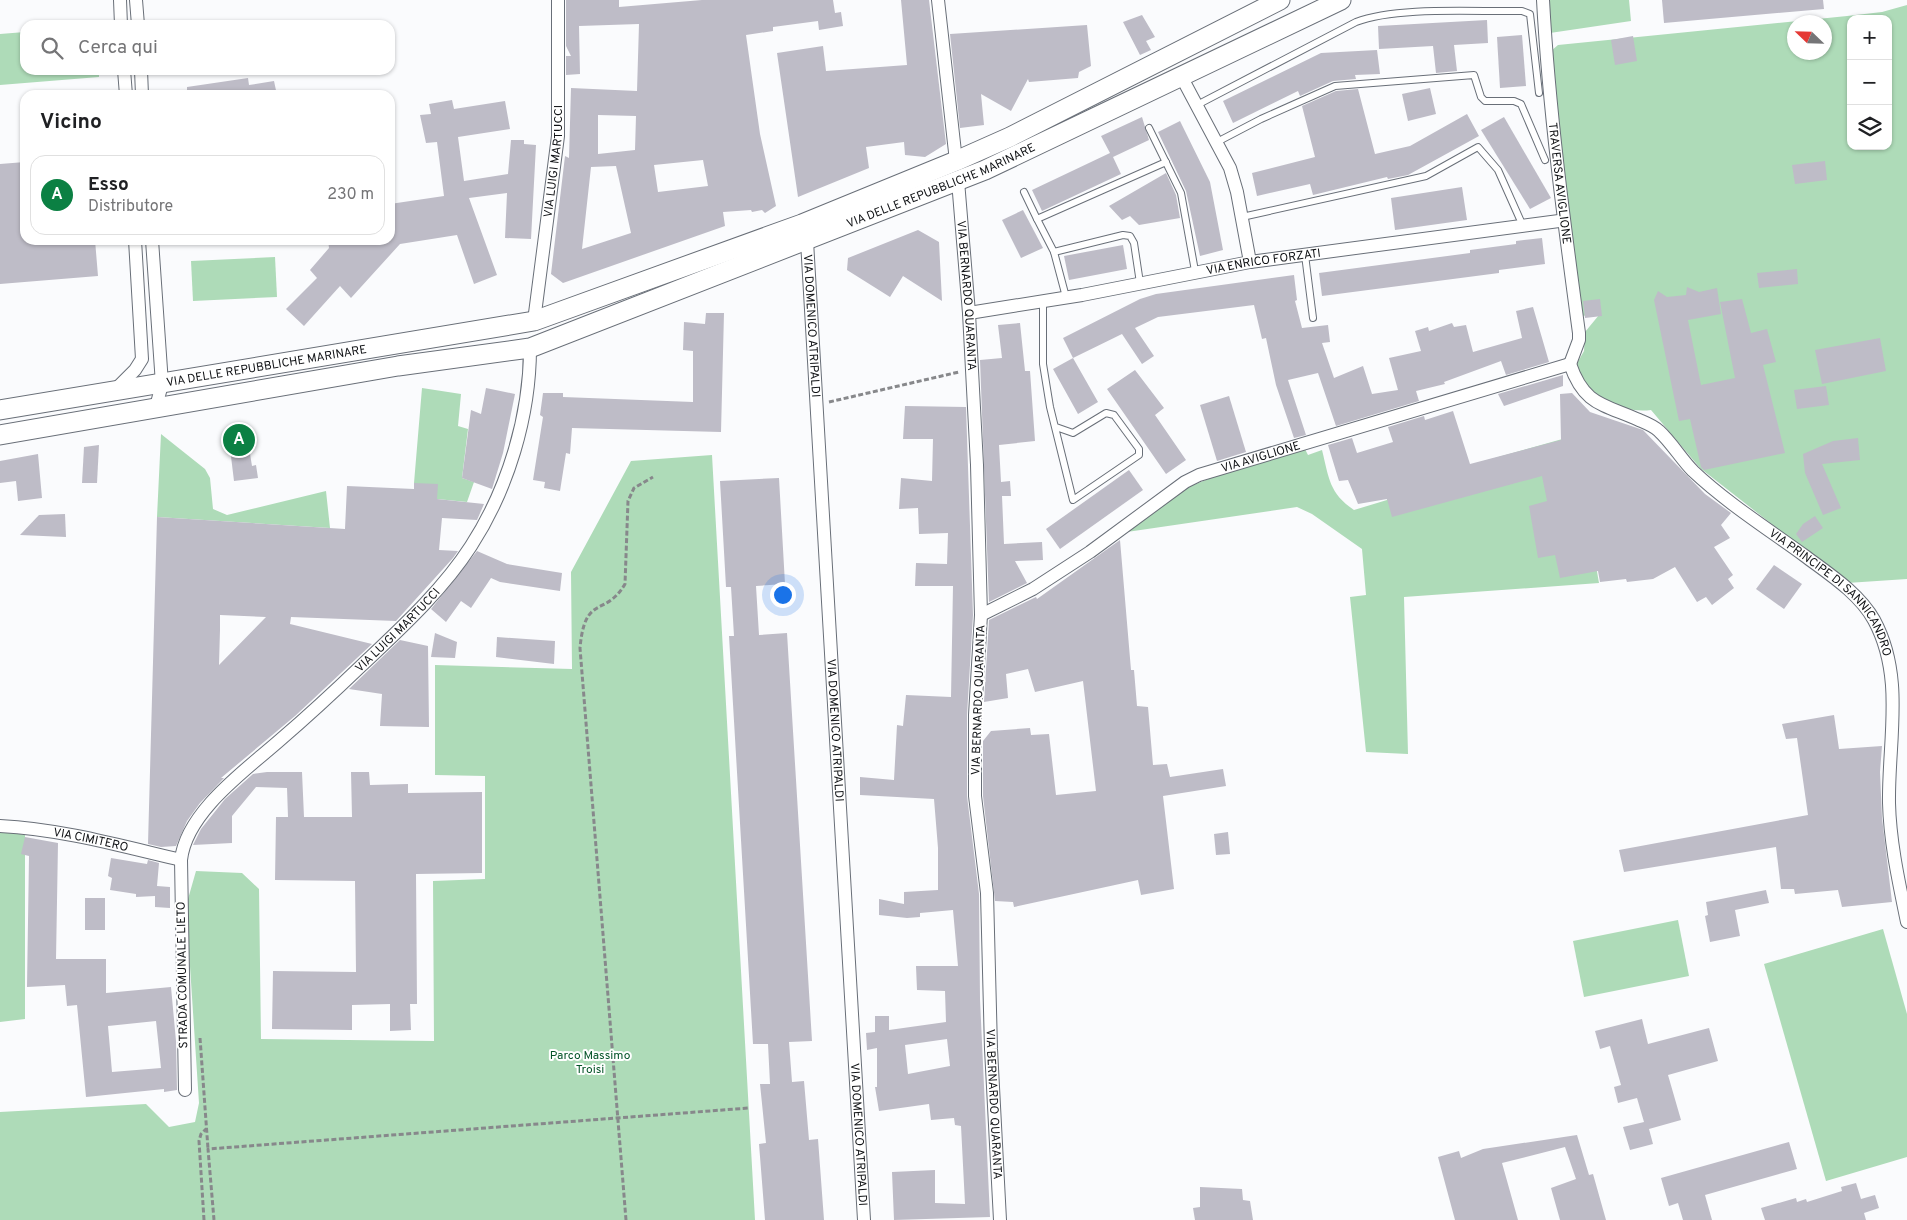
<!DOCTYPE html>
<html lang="it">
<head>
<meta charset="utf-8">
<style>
	body { margin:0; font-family:Overpass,sans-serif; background:#f6f6f6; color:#202124 }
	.controls { position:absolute; right:15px; top:15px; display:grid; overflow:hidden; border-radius:10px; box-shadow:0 1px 4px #0004 }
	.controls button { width:45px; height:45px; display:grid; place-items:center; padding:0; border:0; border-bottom:1px solid #e0e0e0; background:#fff; color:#202124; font:25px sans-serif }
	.compass { position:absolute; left:1787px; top:15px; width:45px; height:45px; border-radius:50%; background:#fff; box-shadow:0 1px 4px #0004; rotate:293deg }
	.you { position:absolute; left:782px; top:594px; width:18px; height:18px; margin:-12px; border:4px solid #fff; border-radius:50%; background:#1a73e8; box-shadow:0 0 0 8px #1a73e833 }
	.badge { display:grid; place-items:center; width:32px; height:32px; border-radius:50%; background:#0b8043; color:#fff; font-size:16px; font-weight:700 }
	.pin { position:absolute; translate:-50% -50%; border:2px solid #fff; box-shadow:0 1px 5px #0006 }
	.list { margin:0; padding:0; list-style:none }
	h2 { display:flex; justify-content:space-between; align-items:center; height:65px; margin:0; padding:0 20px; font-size:21px }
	h2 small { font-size:16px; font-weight:400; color:#757577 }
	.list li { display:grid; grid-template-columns:32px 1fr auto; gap:15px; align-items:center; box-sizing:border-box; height:80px; margin:0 10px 10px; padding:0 10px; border:1px solid #e0e0e0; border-radius:15px }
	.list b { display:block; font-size:19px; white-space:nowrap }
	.list p { margin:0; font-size:16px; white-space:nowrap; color:#757577 }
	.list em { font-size:16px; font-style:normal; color:#757577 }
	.icon { flex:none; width:28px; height:28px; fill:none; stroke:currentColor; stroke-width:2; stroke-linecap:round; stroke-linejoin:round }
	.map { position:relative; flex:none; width:1907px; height:1220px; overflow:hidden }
	.search { position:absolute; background:#fff; box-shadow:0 1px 4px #0004; left:20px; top:20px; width:375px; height:55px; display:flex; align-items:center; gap:12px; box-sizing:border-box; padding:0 18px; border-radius:15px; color:#757577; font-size:19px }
	.panel { position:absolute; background:#fff; box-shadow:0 1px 4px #0004; left:20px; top:90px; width:375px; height:155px; border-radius:15px }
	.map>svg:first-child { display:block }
	.green { fill:#aedbb8; fill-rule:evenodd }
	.building { fill:#bebcc7; fill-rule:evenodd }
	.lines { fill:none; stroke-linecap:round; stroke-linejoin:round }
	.service-casing { stroke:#696f78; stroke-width:8 }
	.minor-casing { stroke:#696f78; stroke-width:14 }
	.secondary-casing { stroke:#696f78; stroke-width:21 }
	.path { stroke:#87888b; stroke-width:3; stroke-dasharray:5 2.5; stroke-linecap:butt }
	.service { stroke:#fff; stroke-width:6 }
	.minor { stroke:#fff; stroke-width:12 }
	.secondary { stroke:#fff; stroke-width:19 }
	.labels { text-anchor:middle; stroke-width:4; stroke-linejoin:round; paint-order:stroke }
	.street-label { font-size:12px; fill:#101215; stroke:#fff }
	.park-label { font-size:12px; fill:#045428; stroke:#fff }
</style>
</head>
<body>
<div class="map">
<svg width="1907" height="1220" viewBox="0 0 1907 1220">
	<rect width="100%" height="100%" fill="#fafbfd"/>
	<!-- green -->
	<g class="green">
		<path d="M1548 0H1629L1631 21 1550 33Z"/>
		<path d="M1907 5V579L1847 583 1700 468 1651 410C1621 414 1584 395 1576 365L1584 351 1585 332 1599 315 1578 316 1551 51 1558 45 1847 16 1882 12ZM1851 19H1888V146H1851ZM1794 22H1824V52H1794Z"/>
		<path d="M25 32V70H99V77L0 85V34Z"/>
		<path d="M275 257 277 297 193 301 191 261Z"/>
		<path d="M422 388 461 394 458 426 468 429 462 478 474 482 467 502 437 499 414 483Z"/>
		<path d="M161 434 205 469 210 478 213 509 227 515 326 491 330 528 157 517Z"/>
		<path d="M1573 436 1599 583 1404 597 1408 754 1366 752 1350 597 1366 595 1362 549 1312 514 1297 507 1120 533 1183 489 1211 478 1305 449 1308 455 1322 450C1329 478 1329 493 1354 510L1387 500 1385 489Z"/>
		<path d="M712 455 755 1220H0V1112L146 1104 169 1127 195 1122 199 1103 186 906 196 871 242 873 259 889 261 1039 434 1041 433 881 485 879V776L435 775V665L572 669 571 572 631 461Z"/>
		<path d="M0 830 25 835V1019L0 1022Z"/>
		<path d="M1678 920 1689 976 1584 997 1573 941Z"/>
		<path d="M1883 929 1907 1014V1157L1826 1181 1764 964Z"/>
	</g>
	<!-- building -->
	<g class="building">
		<path d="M566 0H619V7L702 0H833L835 13 841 12 843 26 819 30 818 21 773 27V31L746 35 760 134 776 206 765 213 762 210 752 212 751 210 723 212 725 226 563 283 551 274 565 156 569 158 571 88 637 91 639 24 579 26 580 74 566 75V56H571L566 46ZM598 115 636 116 635 150 598 154ZM703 160 708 186 658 192 654 165ZM616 166 631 233 582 249 591 167Z"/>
		<path d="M901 0H929L946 144 925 157 905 155 904 142 866 147 869 168 798 197 777 53 823 46 826 71 907 65Z"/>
		<path d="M1662 0H1823L1824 9 1664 23Z"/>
		<path d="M1142 15 1155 37 1146 41 1151 50 1140 55 1123 22Z"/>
		<path d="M1487 20 1488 43 1454 45 1457 71 1436 73 1433 46 1379 49 1378 26Z"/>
		<path d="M1087 25 1091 66 1079 72 1078 78 1029 82 1028 79 1011 111 981 94 984 125 960 128 950 34Z"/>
		<path d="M1522 35 1526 86 1500 88 1497 37Z"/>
		<path d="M1633 36 1637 61 1615 65 1611 40Z"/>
		<path d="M1377 50 1380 74 1355 75 1356 79 1333 81 1300 96 1298 91 1233 123 1223 101 1321 53Z"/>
		<path d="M248 78 249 85 274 81 277 95H187V87Z"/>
		<path d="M1430 88 1436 114 1408 121 1402 94Z"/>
		<path d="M1358 89 1375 154 1410 146 1467 114 1479 136 1408 175 1388 179 1387 177 1313 195 1310 184 1257 196 1252 173 1315 157 1302 106 1336 91Z"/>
		<path d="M452 100 454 109 505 101 510 129 458 137 464 181 508 174 511 140H524V144L536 145 531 239 505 238 507 193 469 198 497 275 474 284 457 235 400 244 351 298 340 286 304 326 286 309 317 278 310 270 329 248 328 240H390V204L444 196 437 142 426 143 420 115 431 114 429 104Z"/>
		<path d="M1142 117 1149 140 1113 157 1121 174 1042 211 1032 190 1110 153 1101 136Z"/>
		<path d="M1504 117 1551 198 1530 209 1481 130Z"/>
		<path d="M1180 121 1210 182 1223 250 1200 256 1186 191 1158 132Z"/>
		<path d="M1825 161 1827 180 1795 184 1792 165Z"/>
		<path d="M25 162V240H95L98 276 0 284V164Z"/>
		<path d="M1166 173 1176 195 1180 218 1139 225 1130 216 1122 220 1109 206Z"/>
		<path d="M1462 187 1467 220 1395 230 1391 198Z"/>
		<path d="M1023 210 1043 248 1021 258 1002 220Z"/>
		<path d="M918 230 939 242 942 301 903 276 890 297 847 270 848 258Z"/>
		<path d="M1542 238 1545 264 1499 270V273L1322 296 1319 273 1470 253V250L1516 244V241Z"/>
		<path d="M1123 245 1127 269 1069 280 1064 256Z"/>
		<path d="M1797 269 1798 284 1759 288 1757 273Z"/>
		<path d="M1294 275 1297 300 1295 301 1302 328 1328 325 1330 342 1322 343 1334 378 1363 366 1372 394 1398 390 1389 358 1421 351 1415 331 1428 327 1429 331 1452 323 1454 327 1466 325 1473 352 1522 338 1516 311 1533 307 1549 362 1506 375 1501 361 1444 382 1445 384 1416 391 1419 401 1336 426 1318 373 1288 380 1306 435 1294 438 1276 385 1266 338 1262 339 1254 305 1158 317 1135 328 1154 356 1142 364 1122 334 1073 358 1098 402 1078 414 1053 369 1073 358 1063 338 1140 299 1156 294Z"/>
		<path d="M1687 287 1699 292 1717 288 1721 314 1688 320 1701 385 1735 378 1720 302 1742 299 1751 333 1767 329 1776 362 1763 365 1785 453 1704 470 1701 467 1690 419 1679 421 1654 300 1658 291 1667 297 1686 295Z"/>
		<path d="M1600 299 1602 316 1585 318 1583 301Z"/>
		<path d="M706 313H724L721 432 572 428 570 454 566 453 560 491 544 488 545 482 533 480 543 417 540 415 543 393H563V397L693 402V351L683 350 684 322 705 324Z"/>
		<path d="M1020 323 1025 371H1030L1035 441 999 445 1001 482 1010 481 1011 496H1002L1004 544 1042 542 1043 560 1015 561 1027 583 989 602 980 360 1002 358 998 325Z"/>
		<path d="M1880 338 1886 371 1822 384 1815 350Z"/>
		<path d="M1135 370 1164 408 1155 415 1186 460 1166 474 1107 389Z"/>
		<path d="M1563 375V386L1504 406 1498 394Z"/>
		<path d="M1826 386 1829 405 1797 409 1794 390Z"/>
		<path d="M486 388 515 394 503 453 492 489 462 478 471 410 481 414Z"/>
		<path d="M1572 393 1590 412 1643 430 1705 494 1731 513 1721 525 1730 538 1714 547 1733 575 1728 579 1734 588 1712 605 1706 597 1697 602 1675 567 1653 579 1627 582 1626 579 1600 582 1598 571 1560 578 1555 555 1538 558 1529 506 1547 501 1542 476 1392 517 1387 499 1358 504 1348 480 1339 481 1328 445 1352 438 1357 453 1393 442 1388 427 1424 416 1425 420 1453 411 1470 464 1561 440 1560 394Z"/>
		<path d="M1229 396 1246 452 1217 461 1200 405Z"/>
		<path d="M905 406 966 407 973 615 967 715V796L979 894 980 999 990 1217 894 1220 892 1172 935 1170V1203L965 1204 961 1126 955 1125 954 1118 931 1120 929 1104 879 1111 875 1087H877V1048L867 1050 866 1033 875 1032V1016H889V1030L946 1022 945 991 917 990 916 966H958L953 910 920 913V917L907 918 879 915V899L904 904V892L938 890V848L934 799 860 795V777L894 780 897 725 903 726 906 695 951 697 953 586H915L916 563 947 564 948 533 919 534 918 508 899 509 901 478 932 481 933 439H903ZM947 1039 950 1066 908 1074 905 1045Z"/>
		<path d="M246 429 252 466 256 465 258 478 234 481 228 432Z"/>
		<path d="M1858 438 1860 460 1822 464 1841 508 1823 515 1805 473 1803 454 1833 441Z"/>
		<path d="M99 445 97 483H82L84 447Z"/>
		<path d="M38 454 42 498 18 501 16 481 0 483V461Z"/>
		<path d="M1129 470 1143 490 1060 549 1046 529Z"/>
		<path d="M779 478 785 584 756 586 759 635 787 633 812 1041 789 1042 792 1082 804 1081 809 1140 818 1139 824 1220H765L759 1144 766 1143 760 1084H770L768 1044H753L729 636H734L731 587H726L720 481Z"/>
		<path d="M414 483 438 484 437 499 484 504 477 520 442 518 439 550 458 551 453 558 396 621 291 617 290 624 372 644 295 716 221 778H224L200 803 187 821 176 846 161 847 148 844 157 517 345 529 347 486 414 489ZM220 615 266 617 219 665 220 630Z"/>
		<path d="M65 514 66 537 20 535 39 515Z"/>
		<path d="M1815 516 1823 528 1802 542 1796 534 1803 524Z"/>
		<path d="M1120 540 1131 670H1134L1137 706 1148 707 1153 765 1167 764 1170 777 1223 769 1226 786 1163 796 1174 889 1141 895 1138 880 1014 907 1013 902 995 901 983 796V741L991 731 1030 728 1031 735 1049 734 1056 795 1096 791 1083 681 1035 692 1028 669 1006 674 1008 698 984 702 989 620 1036 597 1037 599Z"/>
		<path d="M477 551 507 564 562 573 560 591 500 582 491 578 471 608 461 601 446 622 431 609Z"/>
		<path d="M1774 565 1802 584 1784 609 1756 589Z"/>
		<path d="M435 633 457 642 455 658 431 657Z"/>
		<path d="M497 637 555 641 554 664 496 657Z"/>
		<path d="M400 640 428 646 429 727 380 726 382 694 349 689Z"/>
		<path d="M1834 715 1839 749 1882 746 1880 772 1882 818 1892 902 1842 907 1838 890 1795 894 1794 889H1781L1776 847 1624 872 1619 850 1808 815 1797 738 1786 739 1782 724Z"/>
		<path d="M267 772H302L304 817H352L351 772H369L370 785 408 784V793L482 792V873L416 874 417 1004H410L411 1030 390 1031V1004L352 1005V1030L272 1029 273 971 356 972 355 881 275 880 276 817H288L287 788 256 787 232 816V843L193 845 201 829 225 799 253 774Z"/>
		<path d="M1228 832 1230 854 1216 855 1214 834Z"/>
		<path d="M25 837 58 843 56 959H106V993L171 987 176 1041 177 1090 164 1092V1089L86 1097 77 1005 67 1006 65 985 27 987 29 856 21 854ZM156 1021 161 1068 112 1072 108 1026Z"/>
		<path d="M111 858 147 864 148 860 159 863 157 886 170 887V908L155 907V896L136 897V894L110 890 112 878 108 876Z"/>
		<path d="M1766 890 1769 903 1735 910 1740 936 1710 942 1705 916 1708 915 1706 902Z"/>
		<rect x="85" y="898" width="20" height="32"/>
		<path d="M1642 1019 1648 1044 1709 1028 1718 1061 1668 1075 1681 1120 1649 1129 1653 1144 1630 1150 1623 1127 1644 1122 1637 1098 1618 1103 1614 1087 1621 1085 1610 1046 1600 1049 1595 1031Z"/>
		<path d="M1577 1135 1589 1175 1593 1174 1606 1220H1560L1551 1188 1576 1179 1565 1147 1502 1163 1518 1220H1455L1438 1157 1459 1151 1461 1158 1483 1149Z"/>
		<path d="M1789 1142 1797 1169 1705 1195 1712 1220H1683L1678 1203 1669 1206 1661 1178Z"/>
		<path d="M1856 1183 1861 1199 1875 1195 1879 1208 1864 1213 1866 1220H1765L1761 1208 1796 1198 1797 1202 1806 1199 1807 1202 1842 1191 1841 1187Z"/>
		<path d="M1200 1187 1242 1189 1243 1200 1250 1201 1253 1220H1195L1193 1208 1200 1207Z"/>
	</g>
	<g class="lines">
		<!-- service casing -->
		<g class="service-casing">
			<g id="service">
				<path d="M1197 105 1356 22C1397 6 1476 12 1522 11L1530 14 1539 93"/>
				<path d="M1149 128 1181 193 1195 271"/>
				<path d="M1217 142 1261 119 1335 86 1474 75 1481 97 1485 101H1514L1521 104 1545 160"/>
				<path d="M1024 192 1037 219 1166 162"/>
				<path d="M1242 217 1426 176 1478 147 1498 170 1523 226"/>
				<path d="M1037 219 1054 252 1066 297"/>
				<path d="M1054 252 1123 235 1130 236 1134 243 1140 283"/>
				<path d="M1305 255 1313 318"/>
				<path d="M1043 301V364L1050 407 1073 500 1139 455V449L1114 415 1106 413 1073 433 1056 427"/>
			</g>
		</g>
		<!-- minor casing -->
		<g class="minor-casing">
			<g id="minor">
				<path d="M120 0 121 25"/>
				<path d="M136 0 138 25"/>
				<path d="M938 0 956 161"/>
				<path id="s1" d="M1543 0C1549 111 1564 222 1579 333V340L1570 364"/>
				<path d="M124 70 126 95"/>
				<path d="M141 70 142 95"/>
				<path d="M1181 76 1230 168 1237 192 1250 262"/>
				<path id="s2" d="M958 181 969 313 977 465 981 615 975 715V796L987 893 991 1049 1000 1220"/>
				<path d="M152 240 162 384 156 407"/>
				<path id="s3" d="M807 241 864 1220"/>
				<path id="s4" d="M969 313 1082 295 1250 262 1559 221"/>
				<path id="s5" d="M534 321 558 136V0"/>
				<path id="s6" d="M1570 364C1584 405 1603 404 1639 420 1646 423 1654 426 1659 431 1672 443 1681 459 1693 471 1727 503 1768 529 1805 556 1829 574 1859 593 1874 620 1905 677 1888 741 1889 803 1890 843 1899 883 1907 922"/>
				<path d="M115 390 135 370 142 359 135 240"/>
				<path id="s7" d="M981 615 1033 589 1090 552 1185 482 1199 475 1570 364"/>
				<path id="s8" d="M0 826C61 829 121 846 181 860"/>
				<path id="s9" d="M185 1090 181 860C186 812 246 770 280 740 308 716 335 691 361 666 400 629 442 591 471 546 508 489 530 416 530 348"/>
			</g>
		</g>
		<!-- secondary casing -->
		<g class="secondary-casing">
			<g id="secondary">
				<path id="s10" d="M0 410 534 321 802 224 956 161 1010 137 1280 0"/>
				<path id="s11" d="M0 435 398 366 530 348 985 170 1341 0"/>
			</g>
		</g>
		<!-- path -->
		<g class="path">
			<path d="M829 402 959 372"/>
			<path d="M200 1038 208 1149"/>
			<path d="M204 1220 199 1141 201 1134 206 1129"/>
			<path d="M214 1220 208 1149 749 1108"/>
			<path d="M626 1220 580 648C585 593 605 618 625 584L628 501 634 488 653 477"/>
		</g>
		<!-- service -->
		<use href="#service" class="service"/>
		<!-- minor -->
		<use href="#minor" class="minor"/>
		<!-- secondary -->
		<use href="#secondary" class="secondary"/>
	</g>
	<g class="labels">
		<!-- street labels -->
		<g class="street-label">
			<text dy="4" stroke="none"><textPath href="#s5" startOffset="161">VIA LUIGI MARTUCCI</textPath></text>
			<text dy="4" stroke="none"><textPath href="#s1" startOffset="184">TRAVERSA AVIGLIONE</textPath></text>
			<text dy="4" stroke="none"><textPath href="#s11" startOffset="979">VIA DELLE REPUBBLICHE MARINARE</textPath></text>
			<text dy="4" stroke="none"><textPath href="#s4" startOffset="299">VIA ENRICO FORZATI</textPath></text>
			<text dy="4" stroke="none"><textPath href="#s2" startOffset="115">VIA BERNARDO QUARANTA</textPath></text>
			<text dy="4" stroke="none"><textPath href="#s3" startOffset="85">VIA DOMENICO ATRIPALDI</textPath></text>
			<text dy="4" stroke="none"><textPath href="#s10" startOffset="270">VIA DELLE REPUBBLICHE MARINARE</textPath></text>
			<text dy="4" stroke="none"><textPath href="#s7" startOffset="324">VIA AVIGLIONE</textPath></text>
			<text dy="4" stroke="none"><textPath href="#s6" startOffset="355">VIA PRINCIPE DI SANNICANDRO</textPath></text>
			<text dy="4" stroke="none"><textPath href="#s9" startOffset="550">VIA LUIGI MARTUCCI</textPath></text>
			<text transform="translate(978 700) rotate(-88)" y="4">VIA BERNARDO QUARANTA</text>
			<text dy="4" stroke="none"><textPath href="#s3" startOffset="490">VIA DOMENICO ATRIPALDI</textPath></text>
			<text dy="4" stroke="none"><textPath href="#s8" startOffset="92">VIA CIMITERO</textPath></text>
			<text transform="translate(182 975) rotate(-91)" y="4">STRADA COMUNALE LIETO</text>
			<text dy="4" stroke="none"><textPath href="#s2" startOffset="925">VIA BERNARDO QUARANTA</textPath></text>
			<text dy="4" stroke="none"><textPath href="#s3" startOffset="895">VIA DOMENICO ATRIPALDI</textPath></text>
		</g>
		<!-- park labels -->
		<g class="park-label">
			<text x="590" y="1059">Parco Massimo<tspan x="590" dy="14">Troisi</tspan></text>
		</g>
	</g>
</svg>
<div class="controls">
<button>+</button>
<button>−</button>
<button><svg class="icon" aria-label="layers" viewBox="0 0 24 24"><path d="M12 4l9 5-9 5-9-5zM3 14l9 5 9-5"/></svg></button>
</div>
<svg class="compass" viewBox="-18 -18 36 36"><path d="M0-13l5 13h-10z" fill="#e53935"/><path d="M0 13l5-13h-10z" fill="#757577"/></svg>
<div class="you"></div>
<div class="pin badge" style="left:239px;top:440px">A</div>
<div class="search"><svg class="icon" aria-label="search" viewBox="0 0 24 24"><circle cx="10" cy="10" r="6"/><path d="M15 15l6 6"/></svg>Cerca qui</div>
<section class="panel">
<h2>Vicino<small></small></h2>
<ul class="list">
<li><span class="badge">A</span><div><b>Esso</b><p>Distributore</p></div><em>230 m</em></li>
</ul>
</section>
</div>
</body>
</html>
